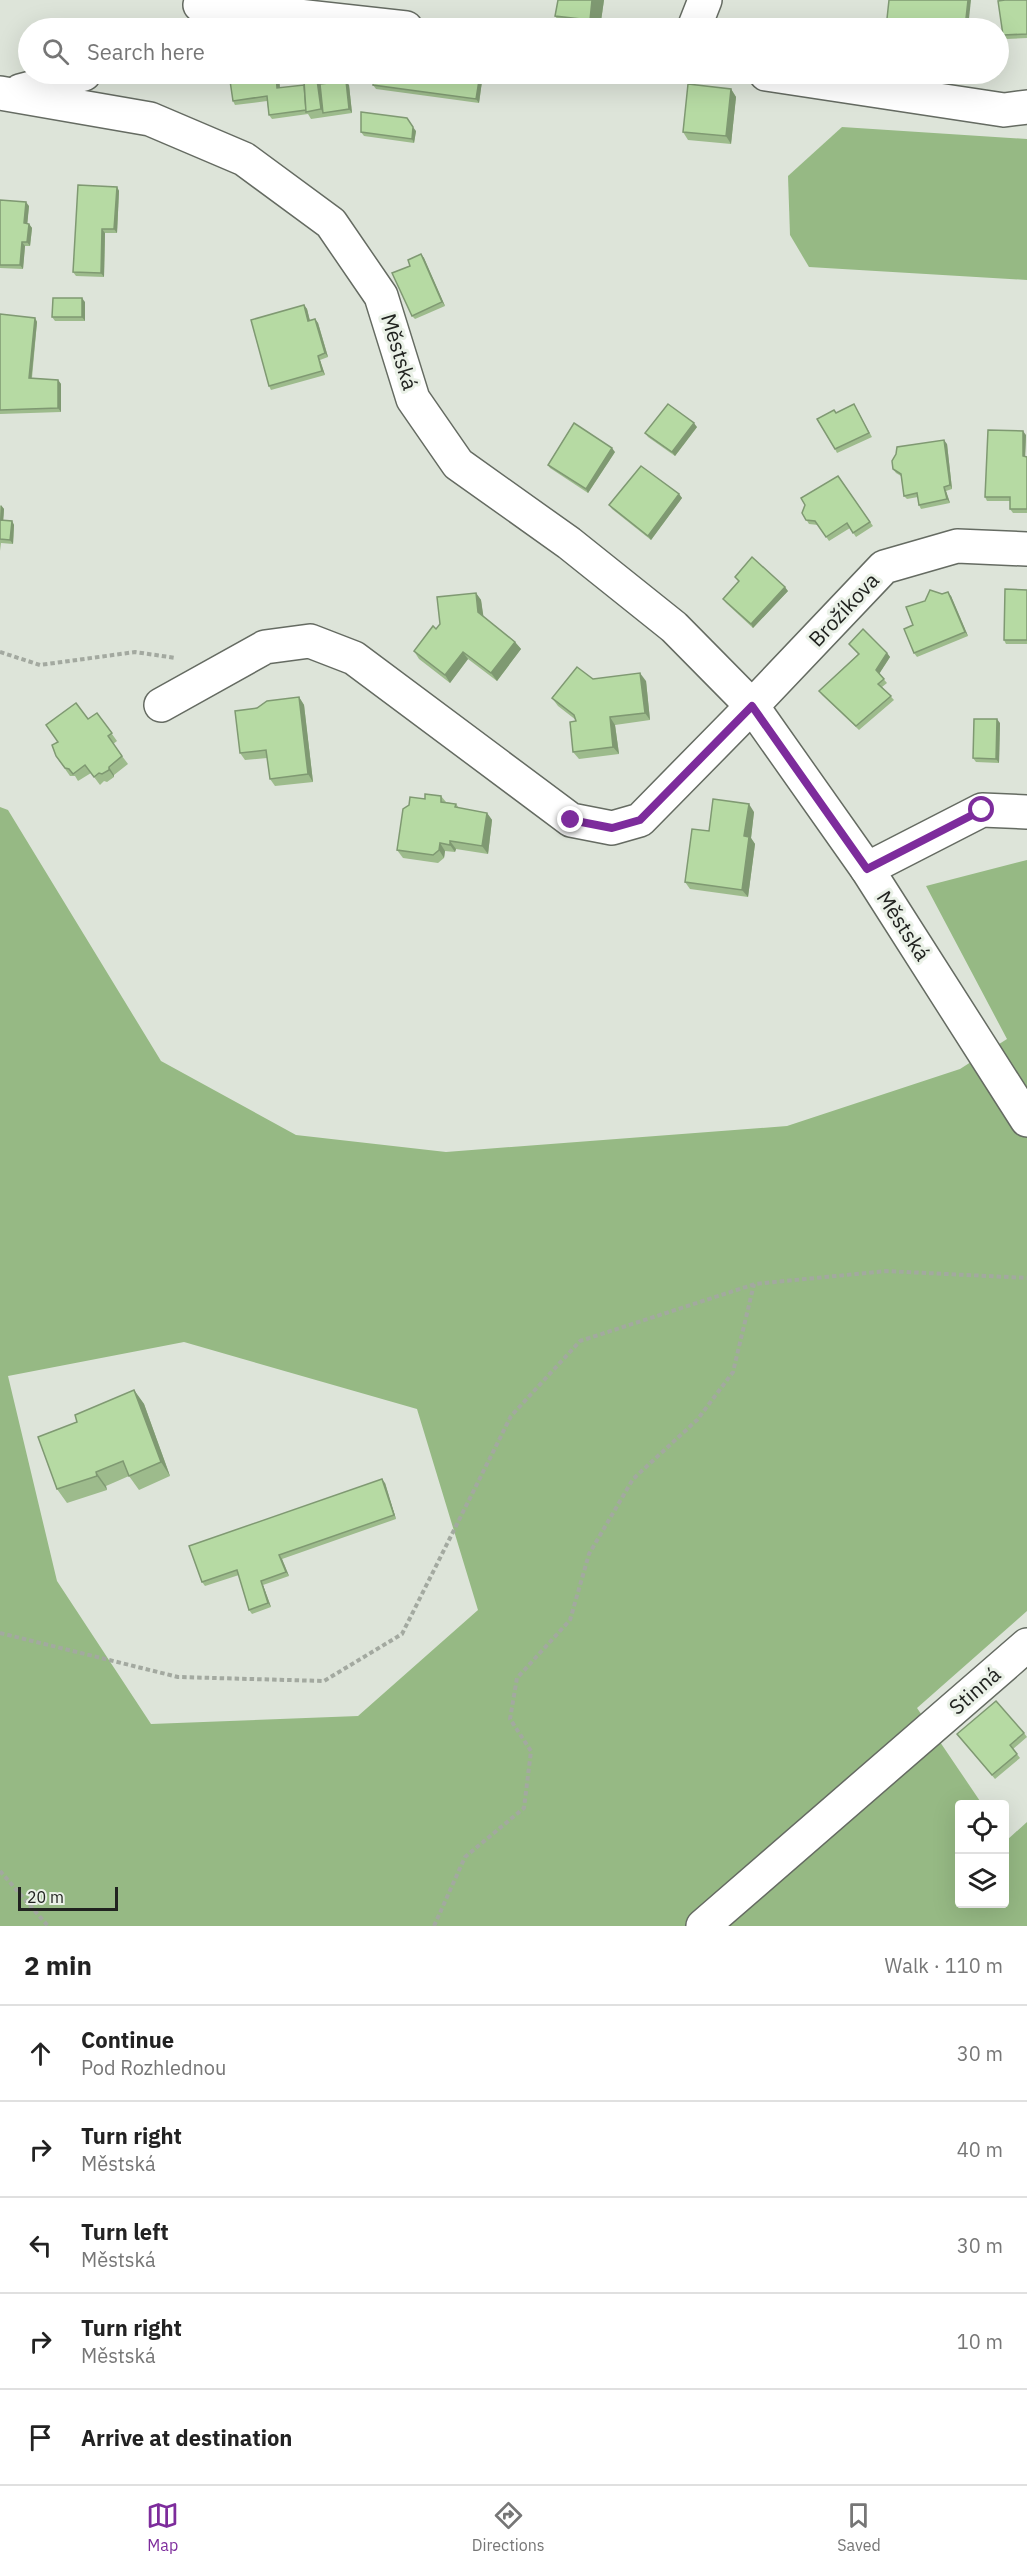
<!DOCTYPE html>
<html lang="en">
<head>
<meta charset="utf-8">
<style>
	body { margin:0; font-family:"IBM Plex Sans",sans-serif; background:#f2f2f2; color:#222 }
	.controls { position:absolute; right:18px; bottom:18px; display:grid; overflow:hidden; border-radius:6px; box-shadow:0 6px 24px #0002 }
	.controls button { width:54px; height:54px; display:grid; place-items:center; padding:0; border:0; border-bottom:2px solid #e0e0e0; background:#fff; color:#222; font:30px sans-serif }
	.scale { position:absolute; left:18px; bottom:15px; width:100px; box-sizing:border-box; padding-left:6px; border:3px solid #212320; border-top:0; font-size:16px; line-height:21px; white-space:nowrap; color:#212320; -webkit-text-stroke:4px #eaf1e7; paint-order:stroke }
	.stop { position:absolute; width:18px; height:18px; margin:-14px; border:4px solid #7d2c9c; border-radius:50%; background:#fff }
	.stop.end { background:#7d2c9c; border-color:#fff; box-shadow:0 2px 6px #0008 }
	.list { margin:0; padding:0; list-style:none }
	h2 { display:flex; justify-content:space-between; align-items:center; height:78px; margin:0; padding:0 24px; font-size:26px }
	h2 small { font-size:20px; font-weight:400; color:#767676 }
	.list li { display:grid; grid-template-columns:39px 1fr auto; gap:18px; align-items:center; box-sizing:border-box; height:96px; padding:0 24px; border-top:2px solid #e0e0e0 }
	.list b { display:block; font-size:22px; white-space:nowrap }
	.list p { margin:0; font-size:20px; white-space:nowrap; color:#767676 }
	.list em { font-size:20px; font-style:normal; color:#767676 }
	.icon { flex:none; width:33px; height:33px; fill:none; stroke:currentColor; stroke-width:2; stroke-linecap:round; stroke-linejoin:round }
	.map { position:relative; flex:none; width:1027px; height:1926px; overflow:hidden }
	.search { position:absolute; background:#fff; box-shadow:0 6px 24px #0002; left:18px; right:18px; top:18px; height:66px; display:flex; align-items:center; gap:15px; box-sizing:border-box; padding:0 21px; border-radius:33px; color:#767676; font-size:22px }
	.sheet { height:558px; background:#fff }
	nav { display:flex; justify-content:space-around; align-items:center; box-sizing:border-box; height:84px; border-top:2px solid #e0e0e0; background:#fff; font-size:16px; color:#767676 }
	nav a { display:grid; justify-items:center; gap:3px }
	nav .on { color:#7d2c9c }
	.map>svg:first-child { display:block }
	.forest { fill:#96b984; fill-rule:evenodd }
	.lines { fill:none; stroke-linecap:round; stroke-linejoin:round }
	.minor-casing { stroke:#656b62; stroke-width:36 }
	.path { stroke:#a3a9a0; stroke-width:4; stroke-dasharray:4.5 3; stroke-linecap:butt }
	.minor { stroke:#fff; stroke-width:33 }
	.wall { fill:#9dbb8c }
	.shaded-wall { fill:#7f9972 }
	.building { fill:#b6daa3; stroke:#7f9972; stroke-width:1.5 }
	.route { stroke:#7d2c9c; stroke-width:8 }
	.labels { text-anchor:middle; stroke-width:6; stroke-linejoin:round; paint-order:stroke }
	.street-label { font-size:21px; fill:#212320; stroke:#eaf1e7 }
</style>
</head>
<body>
<div class="map">
<svg width="1027" height="1926" viewBox="0 0 1027 1926">
	<rect width="100%" height="100%" fill="#dde4d9"/>
	<!-- forest -->
	<g class="forest">
		<path d="M842 127 1027 139V280L809 267 790 235 788 176Z"/>
		<path d="M0 807 8 810 161 1061 296 1135 446 1152 787 1126 960 1069 1007 1039 926 886 1027 860V1611L917 1708 982 1804H960V1904H1004L1005 1837 1007 1840 1027 1822V1926H0ZM184 1342 417 1409 478 1610 358 1716 151 1724 57 1581 8 1376Z"/>
	</g>
	<g class="lines">
		<!-- minor casing -->
		<g class="minor-casing">
			<g id="minor">
				<path d="M200 5 406 28"/>
				<path d="M694 28 705 0"/>
				<path d="M766 74 1004 110 1027 107"/>
				<path d="M20 91 84 74"/>
				<path d="M0 93 150 119 244 159 331 223 381 296 413 399 458 464 569 543 674 627 752 706 867 869 1027 1120"/>
				<path d="M161 705 265 647 310 641 354 658 571 820 612 828 640 820 752 706 884 567 957 546 1027 549"/>
				<path d="M867 869 982 810 1027 812"/>
				<path d="M703 1926 1027 1645"/>
			</g>
		</g>
		<!-- path -->
		<g class="path">
			<path d="M0 652 40 665 135 652 176 658"/>
			<path d="M0 1633 178 1677 324 1681 402 1634 511 1416 580 1341 755 1284 886 1271 1027 1278"/>
			<path d="M0 1871 48 1926"/>
			<path d="M434 1926 465 1857 524 1808 531 1751 510 1719 517 1678 570 1620 589 1554 633 1479 697 1420 733 1372 754 1284"/>
		</g>
		<!-- minor -->
		<use href="#minor" class="minor"/>
	</g>
	<!-- wall -->
	<g class="wall">
		<path d="M558 0H604L600 28H564L555 16Z"/>
		<path d="M1027 0V38L1006 39 1003 35Z"/>
		<path d="M229 74H279L280 88 304 85 317 80 320 84 349 85 352 113 311 119 308 114 272 119 269 115 267 101 235 105 233 101Z"/>
		<path d="M374 74H483L479 103 376 89 373 85Z"/>
		<path d="M731 89 736 97 731 144 688 140 683 132Z"/>
		<path d="M416 131 414 143 364 136 361 132Z"/>
		<path d="M117 187 119 191 117 233H105L104 277 76 276 73 272Z"/>
		<path d="M0 200 29 206 27 224H29L32 228 30 246H25L23 269 0 268Z"/>
		<path d="M421 254 424 258 445 306 415 319 412 316 410 266Z"/>
		<path d="M85 302V321H55L52 317Z"/>
		<path d="M304 305 307 309 310 321 315 319 318 323 328 357 320 360 325 375 271 390 269 386Z"/>
		<path d="M0 314 35 318 37 322 32 378 58 380 61 384V412L0 414Z"/>
		<path d="M856 408 872 437 837 453 835 449 836 413Z"/>
		<path d="M697 427 675 456 648 437 645 433Z"/>
		<path d="M1026 435 1025 456 1027 457V513H1013L1010 509V501H987L985 497Z"/>
		<path d="M947 444 952 489 946 491 950 503 921 509 919 505 918 497 907 499 904 496 901 476 896 473 893 469Z"/>
		<path d="M615 452 588 493 550 468 548 465Z"/>
		<path d="M838 476 873 526 856 537 850 528 829 541 818 525 809 524 802 513Z"/>
		<path d="M679 494 682 498 651 540 612 509 609 505Z"/>
		<path d="M0 505 4 509 3 521H12L14 525 13 544 1 543 0 551Z"/>
		<path d="M735 577 788 591 753 628 726 603 723 599 739 582Z"/>
		<path d="M1027 590V644H1006L1004 640Z"/>
		<path d="M476 593 481 600 483 616 515 642 521 649 497 681 468 659 450 683 419 659 414 651Z"/>
		<path d="M942 594 951 596 968 636 917 657 914 653 913 625Z"/>
		<path d="M849 644 887 653 890 657 879 674 887 683 882 687 894 700 859 730 822 695 819 691 858 654Z"/>
		<path d="M593 679 646 681 650 720 615 725 619 754 579 759 573 752 576 720 558 706 552 698Z"/>
		<path d="M299 697 304 705 313 782 275 786 270 779 267 758 245 760 240 753 257 708Z"/>
		<path d="M97 713 117 741 113 744 128 764 114 775V777L107 782 104 781 100 785 91 773 78 781 75 776H70L56 756 58 742Z"/>
		<path d="M1000 723 999 763 976 762 973 758Z"/>
		<path d="M441 796 446 802 456 804 459 808 487 813 492 820 488 854 456 849 455 852 445 851 444 858 438 863 403 858 397 850 425 799Z"/>
		<path d="M754 812 751 838 755 844 748 897 690 889 685 882 709 831Z"/>
		<path d="M134 1390 144 1404 170 1476 139 1490 129 1476 106 1486 107 1490 67 1503 57 1489 77 1422Z"/>
		<path d="M385 1483 396 1519 282 1559 289 1576 263 1585 271 1607 252 1614 249 1610 239 1575 205 1586 202 1582Z"/>
		<path d="M1024 1733 1027 1737 1013 1749 1020 1758 995 1779 957 1734Z"/>
	</g>
	<!-- shaded-wall -->
	<g class="shaded-wall">
		<path d="M592 0H604L600 28H595L590 20Z"/>
		<path d="M968 0H971L968 28H965Z"/>
		<path d="M276 74H279L280 92 277 88Z"/>
		<path d="M480 74H483L479 103 476 99Z"/>
		<path d="M317 80 322 88 323 113 321 109Z"/>
		<path d="M346 81 349 85 352 113 349 109Z"/>
		<path d="M731 89 736 97 731 144 726 136Z"/>
		<path d="M413 127 416 131 414 143 412 139Z"/>
		<path d="M117 187 119 191 117 233 114 229Z"/>
		<path d="M26 202 29 206 27 227 24 223Z"/>
		<path d="M29 224 32 228 30 246 27 242Z"/>
		<path d="M102 229 105 233 104 277 101 273Z"/>
		<path d="M22 242 25 246 23 269 20 265Z"/>
		<path d="M421 254 424 258 445 306 442 302Z"/>
		<path d="M82 298 85 302V321L82 317Z"/>
		<path d="M304 305 307 309 311 325 308 321Z"/>
		<path d="M35 318 37 322 31 382 29 378Z"/>
		<path d="M315 319 318 323 328 357 325 353Z"/>
		<path d="M318 356 320 360 325 375 322 371Z"/>
		<path d="M58 380 61 384V412L58 408Z"/>
		<path d="M694 423 697 427 675 456 672 452Z"/>
		<path d="M1023 431 1026 435 1025 460 1023 456Z"/>
		<path d="M944 440 947 444 952 489 950 485Z"/>
		<path d="M612 448 615 452 588 493 586 489Z"/>
		<path d="M944 487 946 491 950 503 947 499Z"/>
		<path d="M679 494 682 498 651 540 648 536Z"/>
		<path d="M1 505 4 509 3 524 0 520Z"/>
		<path d="M12 521 14 525 13 544 10 540Z"/>
		<path d="M785 587 788 591 753 628 751 624Z"/>
		<path d="M948 592 951 596 968 636 965 632Z"/>
		<path d="M476 593 481 600 484 620 478 612Z"/>
		<path d="M515 642 521 649 497 681 491 673Z"/>
		<path d="M463 652 468 659 450 683 445 675Z"/>
		<path d="M887 653 890 657 879 674 876 670Z"/>
		<path d="M640 673 646 681 650 720 645 713Z"/>
		<path d="M299 697 304 705 313 782 308 774Z"/>
		<path d="M610 717 615 725 619 754 613 747Z"/>
		<path d="M997 719 1000 723 999 763 996 759Z"/>
		<path d="M109 767 114 775V777L109 770Z"/>
		<path d="M749 804 754 812 751 838 755 844 748 897 742 890 744 836Z"/>
		<path d="M487 813 492 820 488 854 482 846Z"/>
		<path d="M450 841 456 849 455 852 450 845Z"/>
		<path d="M440 843 445 851 444 858 439 850Z"/>
		<path d="M134 1390 144 1404 170 1476 161 1462Z"/>
		<path d="M96 1472 106 1486 107 1490 97 1476Z"/>
		<path d="M382 1479 385 1483 396 1519 394 1515Z"/>
		<path d="M279 1555 282 1559 289 1576 286 1572Z"/>
		<path d="M261 1581 263 1585 271 1607 268 1603Z"/>
	</g>
	<!-- building -->
	<g class="building">
		<path d="M558 0H592L590 20 555 16Z"/>
		<path d="M889 0H968L965 28H886Z"/>
		<path d="M1005 0H1027V34L1003 35 998 1Z"/>
		<path d="M229 74H276L277 88 304 85 306 110 269 115 267 96 233 101Z"/>
		<path d="M374 74H480L476 99 373 85Z"/>
		<path d="M317 80 321 109 306 112 304 81Z"/>
		<path d="M346 81 349 109 323 113 320 84Z"/>
		<path d="M688 84 731 89 726 136 683 132Z"/>
		<path d="M361 112 407 118 413 127 412 139 361 132Z"/>
		<path d="M78 185 117 187 114 229H102L101 273 73 272Z"/>
		<path d="M0 200 26 202 24 223 29 224 27 242H22L20 265H0Z"/>
		<path d="M421 254 442 302 412 316 392 273 410 266 408 260Z"/>
		<path d="M53 298H82V317H52Z"/>
		<path d="M304 305 308 321 315 319 325 353 318 356 322 371 269 386 251 320Z"/>
		<path d="M0 314 35 318 29 378 58 380V408L0 410Z"/>
		<path d="M668 404 694 423 672 452 645 433Z"/>
		<path d="M854 404 869 433 835 449 817 419 834 410 836 413Z"/>
		<path d="M574 423 612 448 586 489 548 465Z"/>
		<path d="M988 430 1023 431V456L1027 457V509H1010V497H985Z"/>
		<path d="M944 440 950 485 944 487 947 499 919 505 917 493 904 496 901 474 893 469 892 461 896 454 897 447Z"/>
		<path d="M641 466 679 494 648 536 609 505Z"/>
		<path d="M838 476 870 522 853 533 847 523 826 537 815 521 806 520 802 513 805 505 801 498Z"/>
		<path d="M0 520 12 521 10 540 0 539Z"/>
		<path d="M752 557 785 587 751 624 723 599 739 581 735 577Z"/>
		<path d="M1005 589 1027 590V640H1004Z"/>
		<path d="M930 590 942 594 948 592 965 632 914 653 904 629 913 625 906 607 925 601Z"/>
		<path d="M476 593 478 612 515 642 491 673 463 652 445 675 414 651 433 626 436 629 440 624 437 597Z"/>
		<path d="M863 629 887 653 876 670 884 679 878 684 891 696 856 726 819 691 859 654 849 644Z"/>
		<path d="M577 667 593 679 640 673 645 713 610 717 613 747 573 752 570 722 576 721 574 715 552 698Z"/>
		<path d="M299 697 308 774 270 779 266 750 240 753 235 711 257 708 267 701Z"/>
		<path d="M76 703 88 719 97 713 112 733 108 736 122 756 109 767V770L102 774 99 773 94 777 85 765 73 774 69 769 65 768 56 756 52 745 58 742 46 725Z"/>
		<path d="M974 719H997L996 759 973 758Z"/>
		<path d="M425 794 441 796V802L456 804 455 807 487 813 482 846 450 841V845L440 843 439 850 433 855 397 850 403 809 409 805 410 797 425 799Z"/>
		<path d="M713 799 749 804 744 836 749 837 742 890 685 882 692 829 709 831Z"/>
		<path d="M134 1390 161 1462 129 1476 123 1461 96 1472 97 1476 57 1489 38 1437 77 1422 75 1415Z"/>
		<path d="M382 1479 394 1515 279 1555 286 1572 261 1581 268 1603 249 1610 237 1570 202 1582 189 1546Z"/>
		<path d="M996 1701 1024 1733 1010 1745 1017 1754 992 1775 957 1734Z"/>
	</g>
	<g class="lines">
		<!-- route -->
		<path class="route" d="M571 820 612 828 640 820 752 706 867 869 982 810"/>
	</g>
	<g class="labels">
		<!-- street labels -->
		<g class="street-label">
			<text transform="translate(399 352) rotate(73)" y="7">Městská</text>
			<text transform="translate(844 610) rotate(-47)" y="7">Brožíkova</text>
			<text transform="translate(903 926) rotate(57)" y="7">Městská</text>
			<text transform="translate(975 1691) rotate(-41)" y="7">Stinná</text>
		</g>
	</g>
</svg>
<div class="controls">
<button><svg class="icon" aria-label="locate" viewBox="0 0 24 24"><circle cx="12" cy="12" r="6"/><path d="M12 2v4M12 18v4M2 12h4M18 12h4"/></svg></button>
<button><svg class="icon" aria-label="layers" viewBox="0 0 24 24"><path d="M12 4l9 5-9 5-9-5zM3 14l9 5 9-5"/></svg></button>
</div>
<div class="scale">20 m</div>
<div class="stop" style="left:982px;top:810px"></div>
<div class="stop end" style="left:571px;top:820px"></div>
<div class="search"><svg class="icon" aria-label="search" viewBox="0 0 24 24"><circle cx="10" cy="10" r="6"/><path d="M15 15l6 6"/></svg>Search here</div>
</div>
<section class="sheet">
<h2>2 min<small>Walk · 110 m</small></h2>
<ul class="list">
<li><svg class="icon" aria-label="ahead" viewBox="0 0 24 24"><path d="M12 20V5M6 11l6-6 6 6"/></svg><div><b>Continue</b><p>Pod Rozhlednou</p></div><em>30 m</em></li>
<li><svg class="icon" aria-label="right" viewBox="0 0 24 24"><path d="M7 20v-9h11M14 6l5 5-5 5"/></svg><div><b>Turn right</b><p>Městská</p></div><em>40 m</em></li>
<li><svg class="icon" aria-label="left" viewBox="0 0 24 24"><path d="M17 20v-9H6M10 6l-5 5 5 5"/></svg><div><b>Turn left</b><p>Městská</p></div><em>30 m</em></li>
<li><svg class="icon" aria-label="right" viewBox="0 0 24 24"><path d="M7 20v-9h11M14 6l5 5-5 5"/></svg><div><b>Turn right</b><p>Městská</p></div><em>10 m</em></li>
<li><svg class="icon" aria-label="arrive" viewBox="0 0 24 24"><path d="M6 21V4h12l-3 4 3 4H6"/></svg><div><b>Arrive at destination</b></div></li>
</ul>
</section>
<nav>
<a class="on"><svg class="icon" aria-label="map" viewBox="0 0 24 24"><path d="M3 6l6-2 6 2 6-2v14l-6 2-6-2-6 2zM9 4v14M15 6v14"/></svg>Map</a>
<a><svg class="icon" aria-label="directions" viewBox="0 0 24 24"><path d="M12 3l9 9-9 9-9-9zM9 14v-3h6M13 9l2 2-2 2"/></svg>Directions</a>
<a><svg class="icon" aria-label="saved" viewBox="0 0 24 24"><path d="M7 4h10v16l-5-4-5 4z"/></svg>Saved</a>
</nav>
</body>
</html>
